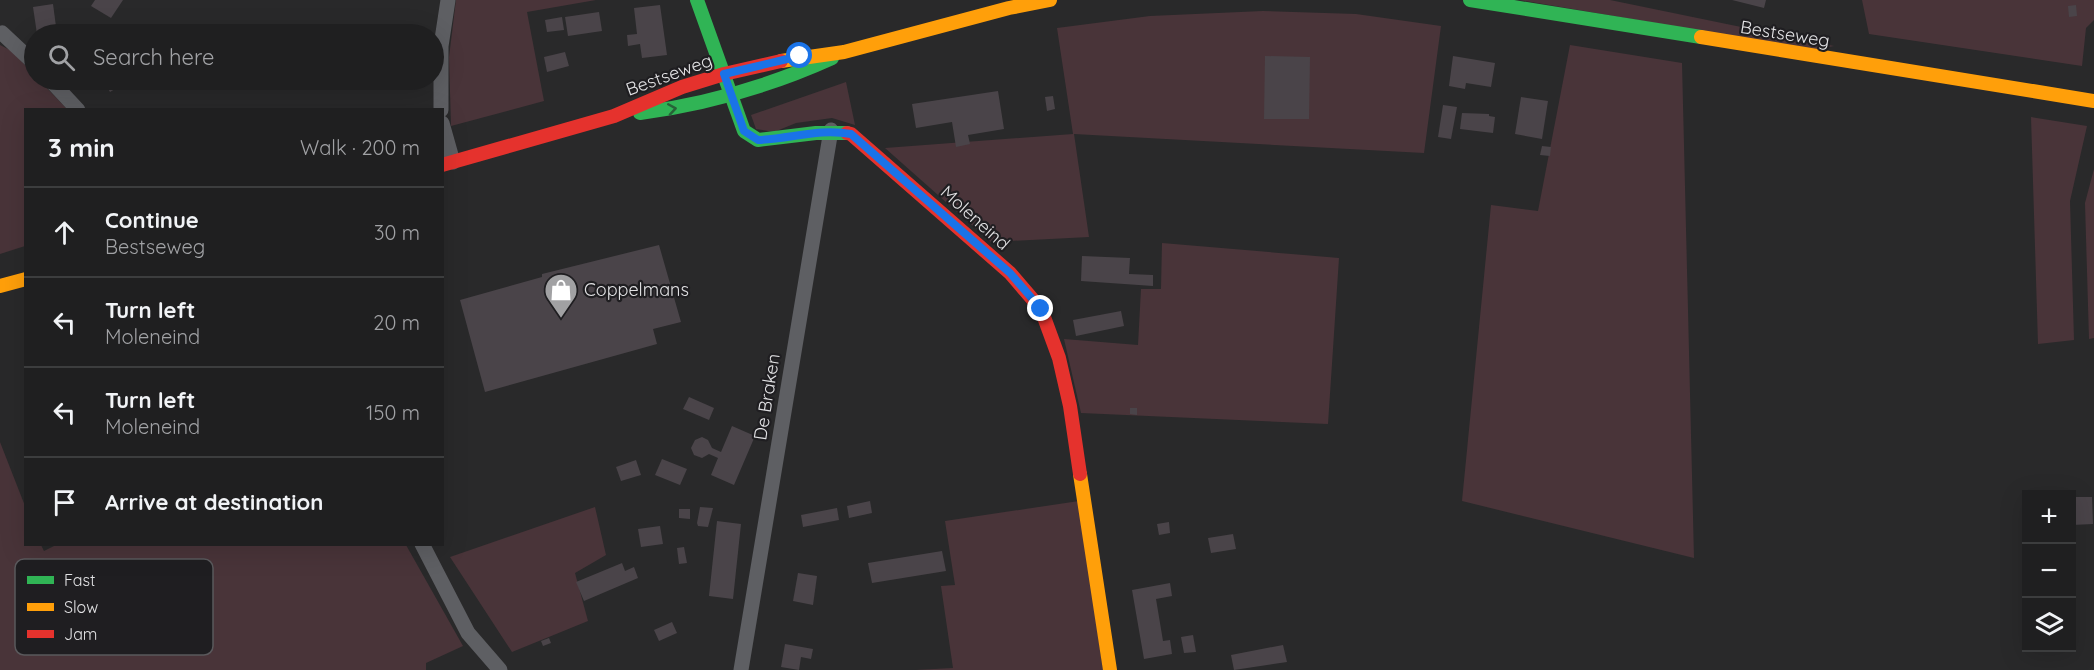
<!DOCTYPE html>
<html lang="en">
<head>
<meta charset="utf-8">
<style>
	body { margin:0; font-family:Quicksand,sans-serif; background:#272729; color:#f1f3f6 }
	.controls { position:absolute; right:18px; bottom:18px; display:grid; overflow:hidden; border-radius:0px; box-shadow:0 6px 24px #0002 }
	.controls button { width:54px; height:54px; display:grid; place-items:center; padding:0; border:0; border-bottom:2px solid #3c3d3e; background:#1f1f20; color:#f1f3f6; font:30px sans-serif }
	.stop { position:absolute; width:18px; height:18px; margin:-14px; border:4px solid #1a73e8; border-radius:50%; background:#fff }
	.stop.end { background:#1a73e8; border-color:#fff; box-shadow:0 2px 6px #0008 }
	.list { margin:0; padding:0; list-style:none }
	h2 { display:flex; justify-content:space-between; align-items:center; height:78px; margin:0; padding:0 24px; font-size:26px }
	h2 small { font-size:20px; font-weight:400; color:#a1a2a5 }
	.list li { display:grid; grid-template-columns:39px 1fr auto; gap:18px; align-items:center; box-sizing:border-box; height:90px; padding:0 24px; border-top:2px solid #3c3d3e }
	.list b { display:block; font-size:22px; white-space:nowrap }
	.list p { margin:0; font-size:20px; white-space:nowrap; color:#a1a2a5 }
	.list em { font-size:20px; font-style:normal; color:#a1a2a5 }
	.icon { flex:none; width:33px; height:33px; fill:none; stroke:currentColor; stroke-width:2; stroke-linecap:round; stroke-linejoin:round }
	.map { position:relative; flex:none; width:2094px; height:670px; overflow:hidden }
	.search { position:absolute; background:#1f1f20; box-shadow:0 6px 24px #0002; left:24px; top:24px; width:420px; height:66px; display:flex; align-items:center; gap:15px; box-sizing:border-box; padding:0 21px; border-radius:33px; color:#a1a2a5; font-size:22px }
	.panel { position:absolute; background:#1f1f20; box-shadow:0 6px 24px #0002; left:24px; top:108px; width:420px; height:438px; border-radius:0px }
	.map>svg:first-child { display:block }
	.green { fill:#493439 }
	.building { fill:#4a4449 }
	.lines { fill:none; stroke-linecap:round; stroke-linejoin:round }
	.street { stroke:#5e5f63; stroke-width:15 }
	.fast { stroke:#30b455; stroke-width:14 }
	.slow { stroke:#ff9f0a; stroke-width:14 }
	.jam { stroke:#e5322d; stroke-width:14 }
	.oneway { stroke:#276238 }
	.route { stroke:#1a73e8; stroke-width:8 }
	.labels { text-anchor:middle; stroke-width:4.5; stroke-linejoin:round; paint-order:stroke }
	.street-label { font-size:18px; fill:#e2e2e4; stroke:#1f1e21 }
	.poi-label { font-size:18px; fill:#e2e2e4; stroke:#1f1e21; text-anchor:start }
	.key { fill:#1f1e21; stroke:#5a595c; stroke-width:1.5 }
	.key-label { font-size:16px; fill:#e2e2e4 }
</style>
</head>
<body>
<div class="map">
<svg width="2094" height="670" viewBox="0 0 2094 670">
	<rect width="100%" height="100%" fill="#29292a"/>
	<!-- green -->
	<g class="green">
		<path d="M456 0H596L527 12 544 101 451 126 449 57Z"/>
		<path d="M1519 0H1610L1834 46 1814 50Z"/>
		<path d="M1862 0H2094V20L2086 28 2082 66 1869 34Z"/>
		<path d="M1263 11 1356 14 1441 26 1424 153 1074 134 1089 237 991 242 885 148 1073 134 1057 28 1150 16Z"/>
		<path d="M0 45 12 51 34 75V80H39L67 109 26 110 25 246 0 254Z"/>
		<path d="M1570 45 1682 63 1694 558 1462 501 1491 205 1538 211Z"/>
		<path d="M846 82 855 125 832 118 796 123 774 132 756 129 751 115Z"/>
		<path d="M2031 117 2087 126 2070 201 2074 340 2038 344Z"/>
		<path d="M2094 169V338L2089 339 2085 203Z"/>
		<path d="M1162 243 1339 258 1328 424 1081 413 1064 339 1138 345 1141 289H1161Z"/>
		<path d="M0 442 25 506 26 544 41 545 44 551 58 544 406 545 463 646 426 663V670H0Z"/>
		<path d="M1079 501 1103 670H915L953 668 941 586 955 585 945 521Z"/>
		<path d="M595 507 606 555 575 573 588 621 512 652 450 557Z"/>
	</g>
	<!-- building -->
	<g class="building">
		<path d="M95 0H123L111 18 91 6Z"/>
		<path d="M1732 0H1766L1764 8Z"/>
		<path d="M53 4 57 34H37L33 7Z"/>
		<path d="M660 5 667 55 642 58 640 44 628 46 627 35 637 34 634 8Z"/>
		<path d="M2076 5 2077 16 2069 17 2068 6Z"/>
		<path d="M599 12 602 31 568 36 565 17Z"/>
		<path d="M562 17 564 30 547 32 545 20Z"/>
		<path d="M117 26 126 32 124 34 113 32Z"/>
		<path d="M565 52 569 66 547 72 544 57Z"/>
		<path d="M1265 56 1310 57 1309 119H1264Z"/>
		<path d="M1453 56 1495 63 1491 87 1466 83 1465 89 1449 86Z"/>
		<path d="M103 80H120L123 84 110 92Z"/>
		<path d="M998 91 1004 129 968 135 970 144 956 147 952 122 916 128 912 104Z"/>
		<path d="M1053 96 1055 109 1047 111 1045 97Z"/>
		<path d="M1521 97 1548 101 1542 139 1515 134Z"/>
		<path d="M1443 105 1457 107 1451 139 1438 137Z"/>
		<path d="M1462 113 1489 114V116L1495 117 1493 133 1460 129Z"/>
		<path d="M1542 146 1551 147 1550 156 1540 155Z"/>
		<path d="M659 245 681 322 653 329 657 344 485 392 460 300 542 277V274Z"/>
		<path d="M1082 256 1130 258 1129 274 1153 275V286L1081 281Z"/>
		<path d="M1121 311 1124 326 1076 336 1073 320Z"/>
		<path d="M689 397 714 408 709 420 683 409Z"/>
		<path d="M1130 408H1137V415L1130 414Z"/>
		<path d="M732 426 755 436 734 485 711 475 718 458 709 454 702 458 694 455 691 448 695 440 702 437 708 440 712 448 721 452Z"/>
		<path d="M662 459 687 469 680 485 655 475Z"/>
		<path d="M636 460 641 475 621 481 616 467Z"/>
		<path d="M2072 497H2092L2093 524 2072 525Z"/>
		<path d="M870 501 872 513 849 518 847 506Z"/>
		<path d="M700 507 713 508 708 527 698 526 697 523Z"/>
		<path d="M837 508 839 520 803 527 801 515Z"/>
		<path d="M679 509H690V519L679 518Z"/>
		<path d="M717 521 741 524 733 599 709 596Z"/>
		<path d="M1169 522 1170 533 1159 535 1157 524Z"/>
		<path d="M660 526 663 544 641 547 638 529Z"/>
		<path d="M1233 534 1236 549 1211 553 1208 538Z"/>
		<path d="M684 547 687 563 679 564 677 548Z"/>
		<path d="M942 551 946 571 872 583 868 563Z"/>
		<path d="M622 563 625 571 634 567 638 578 584 601 576 582Z"/>
		<path d="M798 573 817 576 813 605 793 601Z"/>
		<path d="M1170 583 1172 596 1156 599 1163 641 1170 640 1172 654 1144 659 1132 590Z"/>
		<path d="M672 622 677 633 659 641 654 630Z"/>
		<path d="M1193 635 1196 652 1184 653 1181 637Z"/>
		<path d="M549 638 551 643 543 646 541 641Z"/>
		<path d="M785 644 813 649 811 659 801 657 799 670 781 667Z"/>
		<path d="M1283 645 1287 662 1234 670 1231 655Z"/>
	</g>
	<g class="lines">
		<!-- street -->
		<g class="street">
			<path d="M0 34 2 33 34 63"/>
			<path d="M50 80 78 110"/>
			<path d="M441 110V46L448 0"/>
			<path d="M442 123 453 162"/>
			<path d="M422 544 468 633 500 670"/>
			<path d="M741 670 831 130"/>
		</g>
		<!-- fast -->
		<g class="fast">
			<path d="M697 0 744 131 758 140 816 133H847"/>
			<path d="M1470 0 1701 37"/>
			<path d="M640 113C707 104 770 86 832 58"/>
		</g>
		<!-- slow -->
		<g class="slow">
			<path d="M1701 37 2094 101"/>
			<path d="M781 61 844 52 1009 8 1050 0"/>
			<path d="M0 286 26 279"/>
			<path d="M1080 474 1110 670"/>
		</g>
		<!-- jam -->
		<g class="jam">
			<path d="M847 133 851 134 1010 273 1041 309 1059 358 1070 406 1080 474"/>
			<path d="M442 165 614 116 682 87 724 74 781 61"/>
		</g>
	</g>
	<!-- one-way arrows -->
	<defs><path id="oneway-chevron" d="M-2-3.5L2.5 0L-2 3.5" fill="none" stroke-width="1.6" stroke-linecap="round" stroke-linejoin="round" transform="scale(1.5)"/></defs>
	<use class="oneway" href="#oneway-chevron" transform="translate(672 109) rotate(-9)"/>
	<g class="lines">
		<!-- route -->
		<path class="route" d="M800 56 724 74 744 131 758 140C791 139 818 128 851 134L1010 273 1041 309"/>
	</g>
	<!-- icons -->
	<defs>
		<g id="shop-pin" transform="scale(1.725)"><path d="M0 17L-7.5 6A9.5 9.5 0 1 1 7.5 6Z" fill="#a1a1a3" stroke="#1f1e21"/><path d="M-5-2.5h2.3a2.7 3.5 0 0 1 5.4 0H5L5.5 6h-11ZM-1.5-2.5h3a1.5 2.3 0 0 0-3 0Z" fill="#fff"/></g>
	</defs>
	<g fill-rule="evenodd">
		<use href="#shop-pin" x="561" y="290"/>
	</g>
	<g class="labels">
		<!-- street labels -->
		<g class="street-label">
			<text transform="translate(1785 34) rotate(9)" y="6">Bestseweg</text>
			<text transform="translate(669 75) rotate(-20)" y="6">Bestseweg</text>
			<text transform="translate(975 218) rotate(42)" y="6">Moleneind</text>
			<text transform="translate(767 397) rotate(-81)" y="6">De Braken</text>
		</g>
		<!-- poi labels -->
		<g class="poi-label">
			<text x="584" y="296">Coppelmans</text>
		</g>
	</g>
	<!-- legend -->
	<rect x="15" y="559" width="198" height="96" rx="9" class="key"/>
	<rect x="27" y="576" width="27" height="8" fill="#30b455"/>
	<rect x="27" y="603" width="27" height="8" fill="#ff9f0a"/>
	<rect x="27" y="630" width="27" height="8" fill="#e5322d"/>
	<g class="key-label">
		<text x="64" y="586">Fast</text>
		<text x="64" y="613">Slow</text>
		<text x="64" y="640">Jam</text>
	</g>
</svg>
<div class="controls">
<button>+</button>
<button>−</button>
<button><svg class="icon" aria-label="layers" viewBox="0 0 24 24"><path d="M12 4l9 5-9 5-9-5zM3 14l9 5 9-5"/></svg></button>
</div>
<div class="stop" style="left:800px;top:56px"></div>
<div class="stop end" style="left:1041px;top:309px"></div>
<div class="search"><svg class="icon" aria-label="search" viewBox="0 0 24 24"><circle cx="10" cy="10" r="6"/><path d="M15 15l6 6"/></svg>Search here</div>
<section class="panel">
<h2>3 min<small>Walk · 200 m</small></h2>
<ul class="list">
<li><svg class="icon" aria-label="ahead" viewBox="0 0 24 24"><path d="M12 20V5M6 11l6-6 6 6"/></svg><div><b>Continue</b><p>Bestseweg</p></div><em>30 m</em></li>
<li><svg class="icon" aria-label="left" viewBox="0 0 24 24"><path d="M17 20v-9H6M10 6l-5 5 5 5"/></svg><div><b>Turn left</b><p>Moleneind</p></div><em>20 m</em></li>
<li><svg class="icon" aria-label="left" viewBox="0 0 24 24"><path d="M17 20v-9H6M10 6l-5 5 5 5"/></svg><div><b>Turn left</b><p>Moleneind</p></div><em>150 m</em></li>
<li><svg class="icon" aria-label="arrive" viewBox="0 0 24 24"><path d="M6 21V4h12l-3 4 3 4H6"/></svg><div><b>Arrive at destination</b></div></li>
</ul>
</section>
</div>
</body>
</html>
